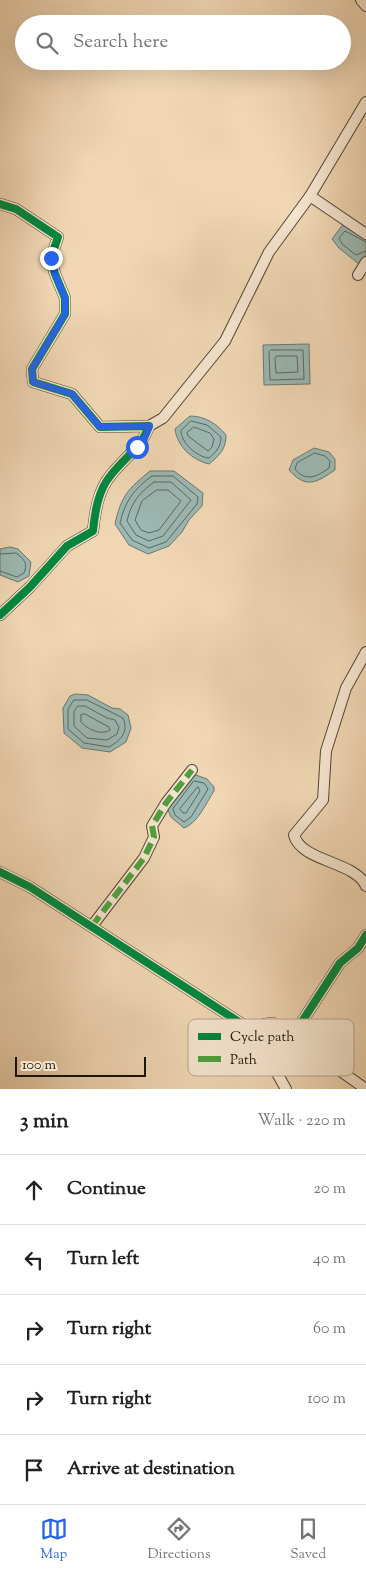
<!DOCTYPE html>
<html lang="en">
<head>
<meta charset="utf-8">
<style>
	body { margin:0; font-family:"Sorts Mill Goudy",serif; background:#f6f6f6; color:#202124 }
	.scale { position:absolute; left:15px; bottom:12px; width:131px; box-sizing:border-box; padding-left:5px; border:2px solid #1f1509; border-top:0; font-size:14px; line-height:18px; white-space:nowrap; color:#1f1509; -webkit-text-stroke:4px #f5e4ce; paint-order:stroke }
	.stop { position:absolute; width:15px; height:15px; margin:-11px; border:4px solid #2563eb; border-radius:50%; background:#fff }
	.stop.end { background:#2563eb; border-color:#fff; box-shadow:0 1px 5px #0008 }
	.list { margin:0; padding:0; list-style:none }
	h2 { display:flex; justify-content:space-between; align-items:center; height:65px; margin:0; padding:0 20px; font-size:21px }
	h2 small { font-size:16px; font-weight:400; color:#757577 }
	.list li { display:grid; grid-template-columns:32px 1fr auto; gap:15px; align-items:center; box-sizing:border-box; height:70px; padding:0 20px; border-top:1px solid #e0e0e0 }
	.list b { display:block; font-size:19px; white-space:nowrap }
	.list em { font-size:16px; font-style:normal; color:#757577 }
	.icon { flex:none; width:28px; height:28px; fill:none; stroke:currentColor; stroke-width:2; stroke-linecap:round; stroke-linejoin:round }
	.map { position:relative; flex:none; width:366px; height:1089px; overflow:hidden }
	.search { position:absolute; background:#fff; box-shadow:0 5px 20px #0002; left:15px; right:15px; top:15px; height:55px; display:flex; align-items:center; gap:12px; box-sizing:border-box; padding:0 18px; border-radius:28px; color:#757577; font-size:19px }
	.sheet { height:415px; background:#fff }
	nav { display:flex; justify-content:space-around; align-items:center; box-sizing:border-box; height:70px; border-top:1px solid #e0e0e0; background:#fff; font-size:14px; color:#757577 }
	nav a { display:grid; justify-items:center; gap:2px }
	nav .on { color:#2563eb }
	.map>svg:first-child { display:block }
	.water { fill:#9bb8b3; stroke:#69776f }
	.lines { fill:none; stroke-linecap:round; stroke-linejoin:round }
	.shore { stroke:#5d665e; stroke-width:1 }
	.minor-casing { stroke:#534534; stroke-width:12 }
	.minor { stroke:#f5e4ce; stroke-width:10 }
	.quiet { stroke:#4fa03e; stroke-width:6; stroke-dasharray:12 6; stroke-linecap:butt }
	.cycleway-casing { stroke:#f5e4ce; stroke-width:11 }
	.cycleway { stroke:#00873e; stroke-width:8 }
	.route { stroke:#2563eb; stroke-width:6 }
	.key { fill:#f5e4ce; stroke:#b5a693; stroke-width:1 }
	.key-label { font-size:14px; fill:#1f1509 }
</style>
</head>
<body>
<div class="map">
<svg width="366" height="1089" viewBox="0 0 366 1089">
	<rect width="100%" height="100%" fill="#f0d6b3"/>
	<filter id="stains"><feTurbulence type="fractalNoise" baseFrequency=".004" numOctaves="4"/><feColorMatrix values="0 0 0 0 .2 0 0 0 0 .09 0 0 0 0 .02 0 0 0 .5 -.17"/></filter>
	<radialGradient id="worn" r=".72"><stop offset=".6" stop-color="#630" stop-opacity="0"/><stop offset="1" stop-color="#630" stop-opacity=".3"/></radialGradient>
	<!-- water -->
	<g class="water">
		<path d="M344 223 366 238V254L359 264 339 248 332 239Z"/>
		<path d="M309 344 310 384 264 385 263 345Z"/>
		<path d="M190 416C205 416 217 424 226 435 226 449 220 455 209 464 192 460 177 446 175 429Z"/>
		<path d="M314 448 329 452 335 459V470C316 483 306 489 289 470L293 460Z"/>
		<path d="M150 471H174L203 493 202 506 189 520 182 532 169 546 148 554 129 545 115 524C121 496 128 489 150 471Z"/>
		<path d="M10 547 18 549 31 562 29 576 18 582 0 575V549Z"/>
		<path d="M75 694 88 695 112 708 120 709 128 715 131 728 126 742 110 752 82 748 64 733 63 708 70 696Z"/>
		<path d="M196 775 207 779 214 787V791C206 803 198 823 184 828L171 817 167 808 191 776Z"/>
	</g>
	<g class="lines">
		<!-- shore -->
		<g class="shore">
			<path d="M366 242 345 231 339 238 342 244 356 255 366 251"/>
			<path d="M271 350H303L304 379 270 380 269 352Z"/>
			<path d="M277 356H297L298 372 276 373 275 359Z"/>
			<path d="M191 421 207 425 221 437C221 447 216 452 209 458 197 457 181 443 181 431Z"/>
			<path d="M194 427 210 433 214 439 212 447 208 451 188 436 187 433Z"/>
			<path d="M315 453 325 456 330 461 329 468C318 476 306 483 295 469L297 463Z"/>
			<path d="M152 476H173L198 497 197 504 166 542 149 548 132 540 120 523C125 501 134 489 152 476Z"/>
			<path d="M154 482H171L191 500 163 536 149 541 136 535 127 521C131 503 139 493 154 482Z"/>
			<path d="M157 490H168L181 501 159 530 149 533 141 530 135 520 142 501Z"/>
			<path d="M0 554 16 553C24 559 28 563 24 573L17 577 0 571"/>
			<path d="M74 700H87L123 718C129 732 121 740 109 747L84 743 68 729V710Z"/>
			<path d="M78 706H85L107 718 115 720 119 727 117 734 107 740 87 738 74 726V712Z"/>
			<path d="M85 714 109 727 110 730C100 736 88 729 81 722V715Z"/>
			<path d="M194 781 204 783 208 789 191 817 184 822 175 815 173 809Z"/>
			<path d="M198 787 200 791 186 813H183L180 809Z"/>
		</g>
		<!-- minor casing -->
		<g class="minor-casing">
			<g id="minor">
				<path d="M361 0 366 6"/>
				<path d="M366 102 310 196 366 234"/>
				<path d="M0 204 16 209 58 237 51 258 55 274 65 298V314L32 369 33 382 72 394 100 427 149 426C141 448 125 457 111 475 98 490 95 512 93 531L67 546 30 587 0 615"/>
				<path d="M358 275 366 262"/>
				<path d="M149 426 163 418 225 341 269 252 310 196"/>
				<path d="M366 652 346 688 326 751 323 800 294 835C301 862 355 861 366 886"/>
				<path d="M0 872 30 887 253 1031 265 1024 273 1023 292 1037 340 963 358 948 366 935"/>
				<path d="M92 926 144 858 154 837 152 826 166 803 192 770"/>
				<path d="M286 1089 274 1068 278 1052 292 1037 366 1089"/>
			</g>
		</g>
		<!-- minor -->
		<use href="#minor" class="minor"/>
		<!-- quiet -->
		<path class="quiet" d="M92 926 144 858 154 837 152 826 166 803 192 770"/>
		<!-- cycleway casing -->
		<g class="cycleway-casing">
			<g id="cycleway">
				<path d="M0 204 16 209 58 237 51 258 55 274 65 298V314L32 369 33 382 72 394 100 427 149 426C141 448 125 457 111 475 98 490 95 512 93 531L67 546 30 587 0 615"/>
				<path d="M0 872 30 887 253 1031 265 1024 273 1023 292 1037 340 963 358 948 366 935"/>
			</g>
		</g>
		<!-- cycleway -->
		<use href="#cycleway" class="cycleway"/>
	</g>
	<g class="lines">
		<!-- route -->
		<path class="route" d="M51 258 55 274 65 298V314L32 369 33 382 72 394 100 427 150 426 143 443 137 447"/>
	</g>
	<!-- legend -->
	<rect x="188" y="1019" width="166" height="57" rx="8" class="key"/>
	<rect x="198" y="1033" width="23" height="7" fill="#00873e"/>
	<rect x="198" y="1056" width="23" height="6" fill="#4fa03e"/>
	<g class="key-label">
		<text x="230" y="1041">Cycle path</text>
		<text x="230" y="1064">Path</text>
	</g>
	<rect width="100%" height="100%" filter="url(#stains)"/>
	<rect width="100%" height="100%" fill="url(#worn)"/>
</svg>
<div class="scale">100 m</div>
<div class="stop" style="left:137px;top:447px"></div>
<div class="stop end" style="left:51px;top:258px"></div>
<div class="search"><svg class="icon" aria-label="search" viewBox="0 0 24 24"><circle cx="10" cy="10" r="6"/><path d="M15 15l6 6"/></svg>Search here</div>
</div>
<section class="sheet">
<h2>3 min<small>Walk · 220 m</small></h2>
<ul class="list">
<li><svg class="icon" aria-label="ahead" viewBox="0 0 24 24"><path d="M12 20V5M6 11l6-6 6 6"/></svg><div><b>Continue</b></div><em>20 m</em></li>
<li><svg class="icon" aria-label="left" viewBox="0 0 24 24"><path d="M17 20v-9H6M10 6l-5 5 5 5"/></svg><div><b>Turn left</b></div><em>40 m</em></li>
<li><svg class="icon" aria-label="right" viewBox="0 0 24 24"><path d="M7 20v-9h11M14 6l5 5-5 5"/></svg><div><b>Turn right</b></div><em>60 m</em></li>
<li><svg class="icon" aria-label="right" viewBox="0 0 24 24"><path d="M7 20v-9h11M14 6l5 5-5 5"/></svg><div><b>Turn right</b></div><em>100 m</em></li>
<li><svg class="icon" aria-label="arrive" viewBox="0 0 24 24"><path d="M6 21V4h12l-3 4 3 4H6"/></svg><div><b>Arrive at destination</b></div></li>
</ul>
</section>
<nav>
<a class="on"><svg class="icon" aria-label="map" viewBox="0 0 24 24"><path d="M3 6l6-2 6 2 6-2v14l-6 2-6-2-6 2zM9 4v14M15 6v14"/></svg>Map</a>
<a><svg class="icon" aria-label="directions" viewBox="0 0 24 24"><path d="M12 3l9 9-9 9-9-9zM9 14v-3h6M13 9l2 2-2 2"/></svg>Directions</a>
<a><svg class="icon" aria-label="saved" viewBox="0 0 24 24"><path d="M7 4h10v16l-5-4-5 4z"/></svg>Saved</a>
</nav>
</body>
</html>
